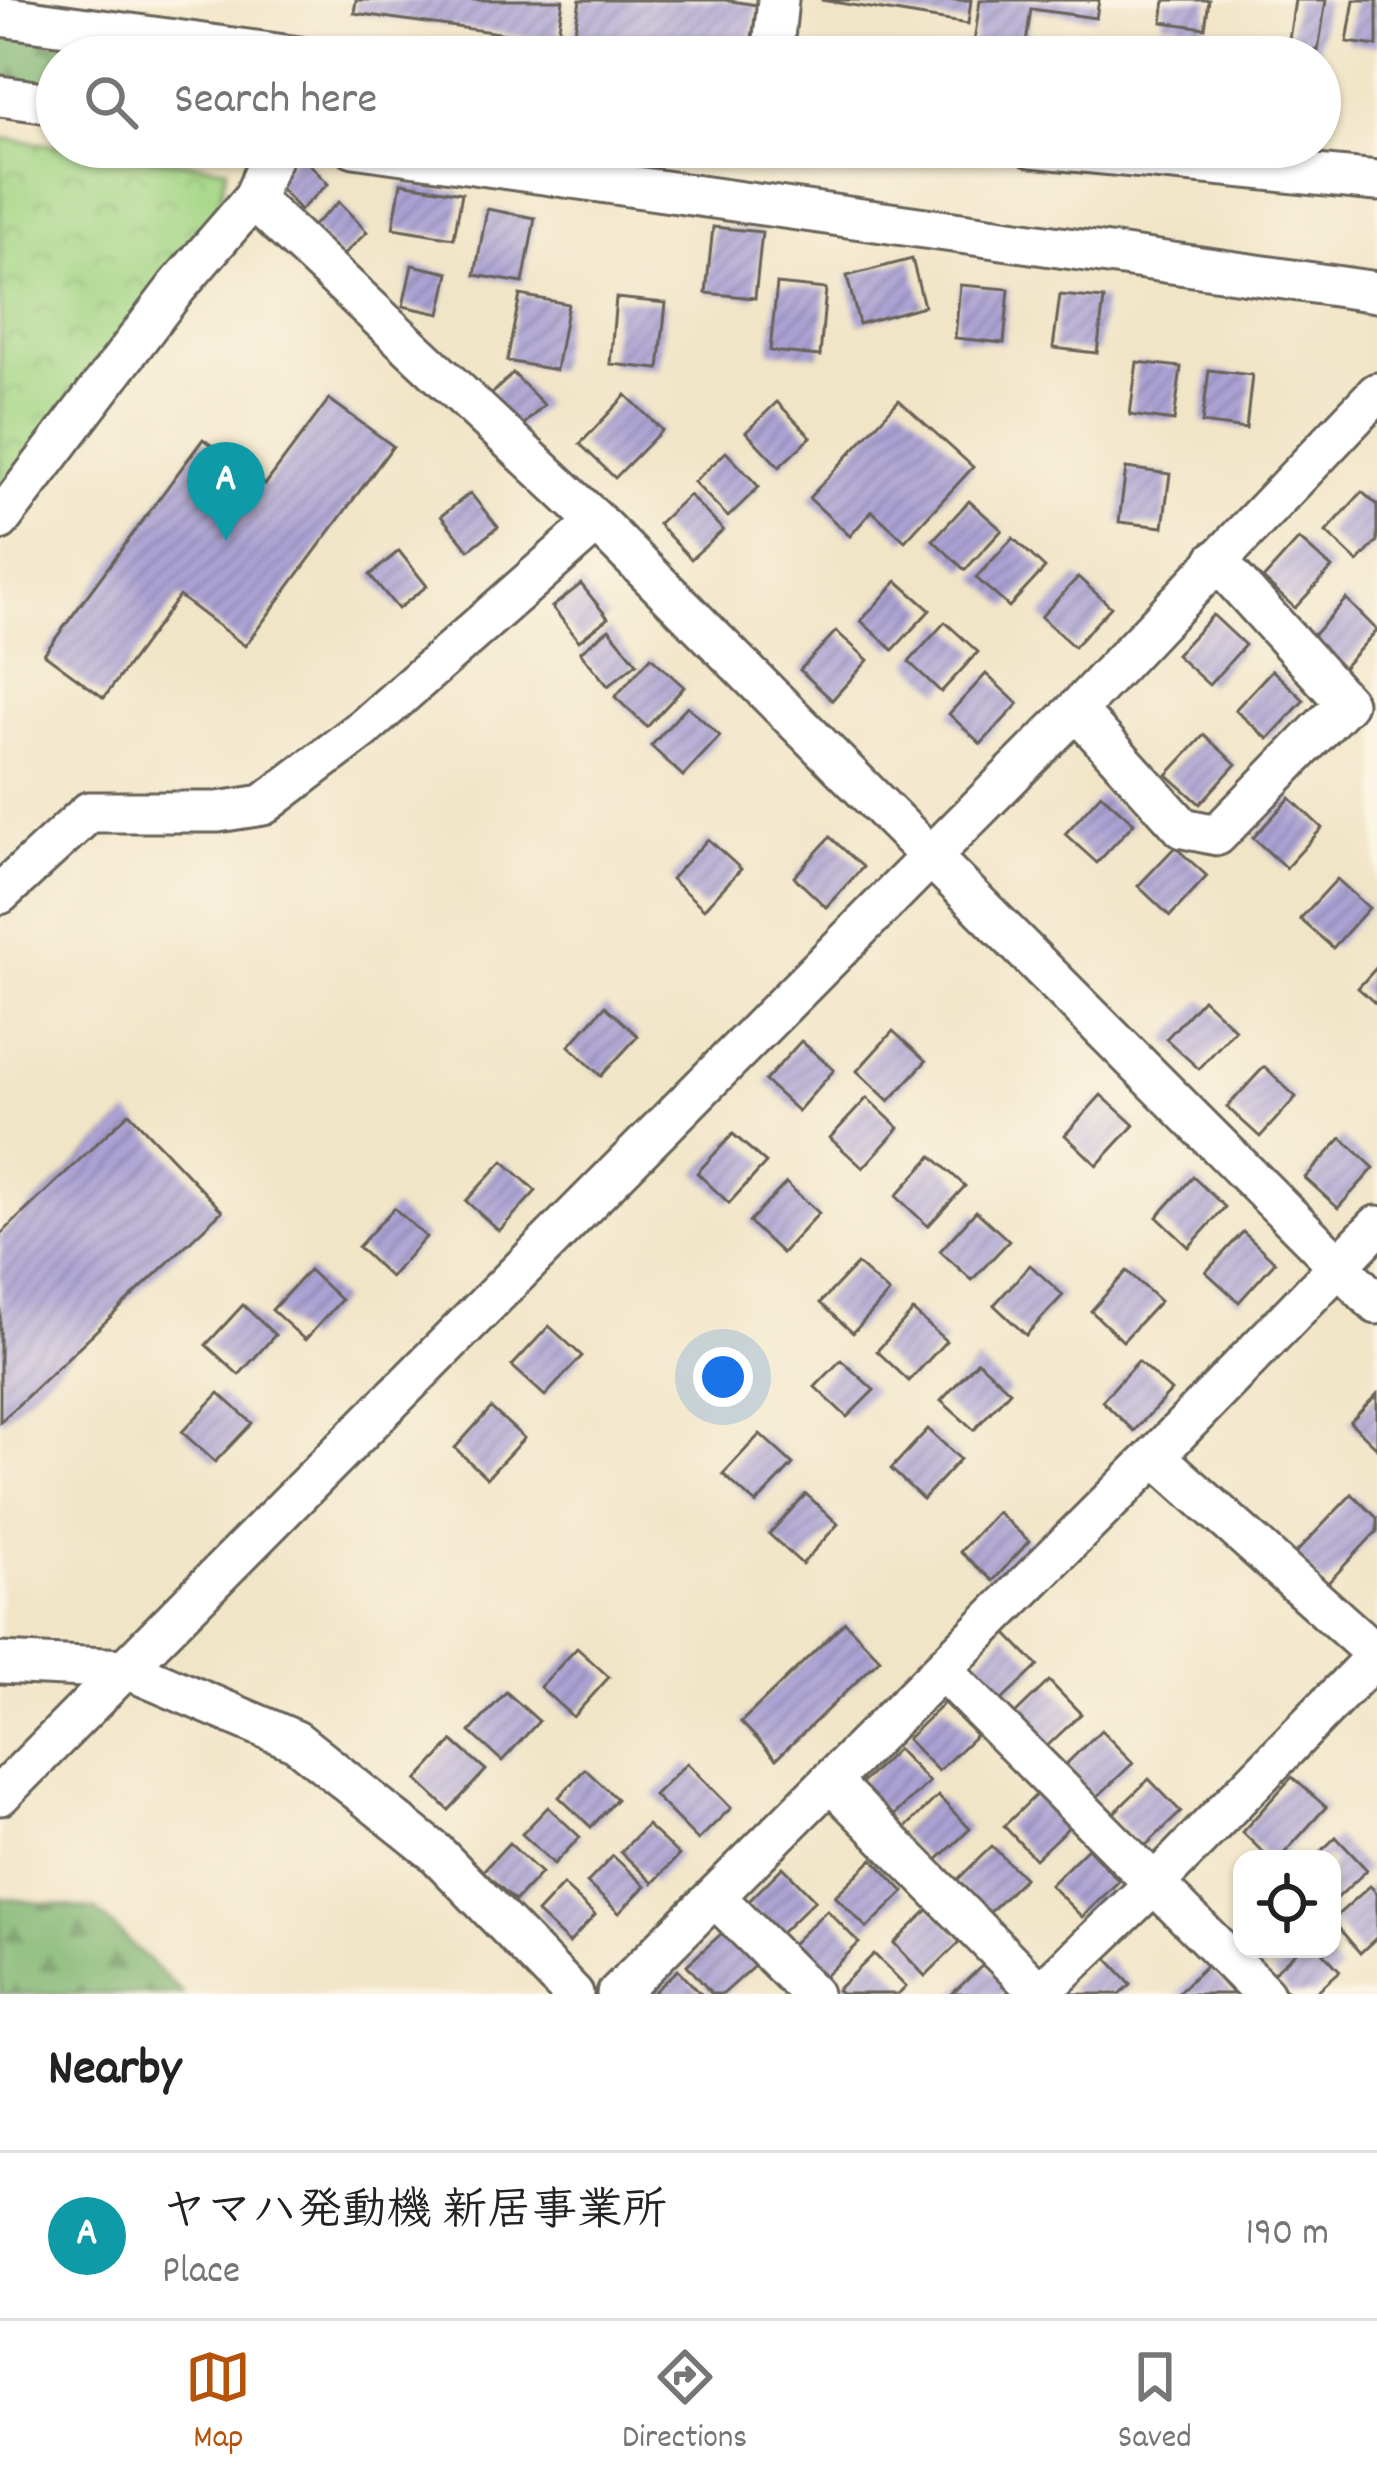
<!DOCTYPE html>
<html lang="en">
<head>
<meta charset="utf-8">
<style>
	body { margin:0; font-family:Dekko,"Klee One",sans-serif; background:#f6f6f6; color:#222 }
	.controls { position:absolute; right:36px; bottom:36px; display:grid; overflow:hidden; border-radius:24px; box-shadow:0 3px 9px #0004 }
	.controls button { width:108px; height:108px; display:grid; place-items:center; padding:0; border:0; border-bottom:3px solid #e0e0e0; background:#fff; color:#222; font:60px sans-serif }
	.you { position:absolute; left:723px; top:1377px; width:42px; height:42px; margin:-30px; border:9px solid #fff; border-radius:50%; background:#1a73e8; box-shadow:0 0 0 18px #1a73e833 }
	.badge { display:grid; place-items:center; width:78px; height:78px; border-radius:50%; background:#b45309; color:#fff; font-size:39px; font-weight:700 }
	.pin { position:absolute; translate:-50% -99px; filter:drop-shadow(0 3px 6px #0008) }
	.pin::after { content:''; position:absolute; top:63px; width:42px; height:36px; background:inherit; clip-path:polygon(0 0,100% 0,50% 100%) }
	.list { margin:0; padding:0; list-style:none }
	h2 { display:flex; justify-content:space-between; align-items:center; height:156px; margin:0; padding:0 48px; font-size:51px }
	h2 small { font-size:39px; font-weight:400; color:#767676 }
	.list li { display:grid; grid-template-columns:78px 1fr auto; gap:36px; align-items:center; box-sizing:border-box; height:168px; padding:0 48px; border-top:3px solid #e0e0e0 }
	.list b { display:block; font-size:45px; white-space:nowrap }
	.list p { margin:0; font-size:39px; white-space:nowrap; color:#767676 }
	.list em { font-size:39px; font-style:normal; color:#767676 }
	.icon { flex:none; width:66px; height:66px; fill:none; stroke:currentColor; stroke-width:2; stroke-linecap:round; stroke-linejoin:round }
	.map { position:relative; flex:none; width:1377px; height:1994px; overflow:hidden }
	.search { position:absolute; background:#fff; box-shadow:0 3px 9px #0004; left:36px; right:36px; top:36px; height:132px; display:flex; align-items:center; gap:30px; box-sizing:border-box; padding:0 42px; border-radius:66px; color:#767676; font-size:45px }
	.sheet { height:324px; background:#fff }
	nav { display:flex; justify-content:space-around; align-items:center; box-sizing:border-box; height:168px; border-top:3px solid #e0e0e0; background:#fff; font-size:33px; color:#767676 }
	nav a { display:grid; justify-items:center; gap:6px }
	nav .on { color:#b45309 }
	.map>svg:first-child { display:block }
	.forest { fill:url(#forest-firs); stroke:#4e6947; stroke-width:3 }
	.park { fill:url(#park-crowns); stroke:#5f7850; stroke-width:3 }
	.building { fill:url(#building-hatch) }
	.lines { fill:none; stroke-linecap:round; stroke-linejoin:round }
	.minor-casing { stroke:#676258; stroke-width:45 }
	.minor { stroke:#fff; stroke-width:39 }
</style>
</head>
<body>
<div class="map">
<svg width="1377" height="1994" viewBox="0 0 1377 1994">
	<defs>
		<pattern id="forest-firs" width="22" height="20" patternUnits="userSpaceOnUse" patternTransform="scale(3)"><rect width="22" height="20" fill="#81b672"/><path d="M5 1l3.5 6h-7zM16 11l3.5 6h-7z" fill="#69935d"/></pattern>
		<pattern id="park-crowns" width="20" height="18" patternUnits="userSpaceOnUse" patternTransform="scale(3)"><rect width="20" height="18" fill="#a2d584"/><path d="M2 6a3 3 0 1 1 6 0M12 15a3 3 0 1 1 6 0" fill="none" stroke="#8bb671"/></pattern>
		<pattern id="building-hatch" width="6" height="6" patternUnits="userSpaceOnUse" patternTransform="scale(3)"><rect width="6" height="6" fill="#aca3d4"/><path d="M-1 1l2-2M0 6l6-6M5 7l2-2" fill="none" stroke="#8b84ab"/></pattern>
	</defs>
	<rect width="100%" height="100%" fill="#fcf5e5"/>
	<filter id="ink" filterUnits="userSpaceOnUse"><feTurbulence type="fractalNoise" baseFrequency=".00833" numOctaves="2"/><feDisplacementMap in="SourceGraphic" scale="24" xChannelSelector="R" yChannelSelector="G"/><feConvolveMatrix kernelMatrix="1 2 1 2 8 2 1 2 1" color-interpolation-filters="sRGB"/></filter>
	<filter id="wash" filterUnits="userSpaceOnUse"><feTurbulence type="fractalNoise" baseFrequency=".004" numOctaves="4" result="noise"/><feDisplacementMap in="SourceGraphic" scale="48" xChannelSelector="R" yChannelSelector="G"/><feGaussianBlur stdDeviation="2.7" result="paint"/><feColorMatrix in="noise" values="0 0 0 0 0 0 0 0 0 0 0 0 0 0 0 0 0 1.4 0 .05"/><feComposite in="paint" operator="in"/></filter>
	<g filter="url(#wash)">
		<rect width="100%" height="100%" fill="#f1e5c7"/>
		<!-- forest -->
		<g class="forest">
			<path d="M0 34 173 57H57V89L0 80Z"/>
			<path d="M0 1898 96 1910 183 1994H0Z"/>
		</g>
		<!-- park -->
		<path class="park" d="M0 138 227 168 217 214 0 493Z"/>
		<g id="blocks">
			<!-- building -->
			<g class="building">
				<path d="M356 0H563L557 41 354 13Z"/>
				<path d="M580 0H725L757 5 749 57 571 54Z"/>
				<path d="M821 0H971L968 24Z"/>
				<path d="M980 0H1099L1096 18 1031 9 1024 57H972Z"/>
				<path d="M1165 0H1209L1205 28 1162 22Z"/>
				<path d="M1295 0H1326L1318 51 1288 46Z"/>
				<path d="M1354 0H1377V46L1347 42Z"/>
				<path d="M1158 40 1220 48 1219 57H1156Z"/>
				<path d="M299 153 328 184 300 210 272 179Z"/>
				<path d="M401 183 462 193 454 238 393 228Z"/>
				<path d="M339 202 367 232 340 258 311 227Z"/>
				<path d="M487 209 535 218 523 283 475 275Z"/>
				<path d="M713 227 762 232 755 298 706 293Z"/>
				<path d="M912 259 924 306 859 324 847 276Z"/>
				<path d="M412 265 449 273 440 314 403 306Z"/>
				<path d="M777 284 826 289 820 356 770 351Z"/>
				<path d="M960 285 1009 289 1004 343 955 338Z"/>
				<path d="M520 295 568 304 556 370 507 361Z"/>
				<path d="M1060 295 1104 299 1097 353 1053 348Z"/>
				<path d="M616 298 666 303 659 369 610 364Z"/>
				<path d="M1137 362 1181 367 1174 421 1130 415Z"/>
				<path d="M1209 370 1252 375 1246 429 1202 423Z"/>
				<path d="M513 373 544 405 517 431 487 399Z"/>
				<path d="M626 395 662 430 615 478 580 444Z"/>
				<path d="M329 399 393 446 245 646 179 596 104 698 44 654 203 439 265 485Z"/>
				<path d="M899 400 973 467 905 541 872 511 850 536 809 498Z"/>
				<path d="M777 402 811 437 779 467 746 432Z"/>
				<path d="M726 452 759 487 728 517 694 482Z"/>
				<path d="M1126 468 1170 474 1163 527 1119 522Z"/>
				<path d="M1362 492 1377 505V541L1358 562 1326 532Z"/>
				<path d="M470 493 498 527 469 550 441 516Z"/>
				<path d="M689 495 723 530 691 559 658 524Z"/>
				<path d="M969 501 1002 530 965 570 933 540Z"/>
				<path d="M1013 538 1045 568 1009 607 976 578Z"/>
				<path d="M1299 539 1332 568 1295 608 1263 579Z"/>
				<path d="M399 551 427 586 398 609 370 575Z"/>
				<path d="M1078 577 1111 607 1074 647 1041 617Z"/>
				<path d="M897 581 930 610 893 650 861 621Z"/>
				<path d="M581 584 608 618 579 641 552 607Z"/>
				<path d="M1346 599 1377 630 1342 669 1310 639Z"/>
				<path d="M1213 615 1245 645 1209 685 1176 655Z"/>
				<path d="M945 622 978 652 941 692 909 662Z"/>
				<path d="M609 629 637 663 608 686 580 652Z"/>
				<path d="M836 631 868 660 832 700 800 670Z"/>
				<path d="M651 657 684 687 647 727 615 697Z"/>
				<path d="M1272 670 1304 700 1268 739 1235 710Z"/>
				<path d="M986 674 1018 704 981 744 949 714Z"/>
				<path d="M687 706 720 736 683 776 651 746Z"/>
				<path d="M1204 735 1236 764 1200 804 1167 775Z"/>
				<path d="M1101 794 1134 823 1097 863 1065 834Z"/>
				<path d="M1290 798 1322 828 1286 868 1253 838Z"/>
				<path d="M830 837 863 867 826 907 794 877Z"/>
				<path d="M708 839 741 869 704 909 671 879Z"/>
				<path d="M1175 847 1207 876 1170 916 1138 886Z"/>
				<path d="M1337 879 1369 908 1333 948 1300 919Z"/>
				<path d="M1377 967V1005L1358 988Z"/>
				<path d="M1203 999 1235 1029 1199 1069 1166 1039Z"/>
				<path d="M605 1006 638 1036 601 1076 569 1046Z"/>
				<path d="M893 1031 926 1061 889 1101 857 1071Z"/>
				<path d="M801 1041 834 1070 798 1111 765 1081Z"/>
				<path d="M1264 1067 1296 1097 1260 1137 1227 1107Z"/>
				<path d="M1101 1095 1134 1125 1097 1165 1065 1135Z"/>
				<path d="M867 1098 899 1128 863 1168 830 1138Z"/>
				<path d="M129 1113 222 1211 0 1422V1235Z"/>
				<path d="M733 1134 766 1163 729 1203 697 1173Z"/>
				<path d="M1342 1138 1374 1168 1338 1208 1305 1178Z"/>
				<path d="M932 1156 965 1186 928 1226 896 1196Z"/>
				<path d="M503 1161 536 1191 499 1231 466 1201Z"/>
				<path d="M1193 1177 1225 1207 1189 1247 1157 1217Z"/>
				<path d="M786 1183 819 1213 782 1253 749 1222Z"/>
				<path d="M394 1208 426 1237 390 1277 358 1247Z"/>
				<path d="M976 1211 1009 1241 972 1280 940 1251Z"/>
				<path d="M1243 1232 1275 1262 1239 1302 1206 1272Z"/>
				<path d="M857 1264 889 1293 853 1333 820 1303Z"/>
				<path d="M1030 1265 1063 1295 1026 1335 994 1305Z"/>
				<path d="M309 1270 341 1300 305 1340 272 1310Z"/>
				<path d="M1127 1271 1160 1301 1123 1341 1091 1311Z"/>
				<path d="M243 1305 275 1335 239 1375 206 1345Z"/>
				<path d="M913 1311 946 1341 909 1381 877 1351Z"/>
				<path d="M549 1326 582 1356 545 1396 512 1366Z"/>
				<path d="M841 1360 874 1390 847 1417 815 1387Z"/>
				<path d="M978 1361 1010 1391 974 1430 941 1401Z"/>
				<path d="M1138 1361 1171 1391 1134 1431 1102 1401Z"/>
				<path d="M219 1393 252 1423 215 1462 182 1432Z"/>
				<path d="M1377 1394V1448L1350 1422Z"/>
				<path d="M491 1408 524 1438 487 1478 455 1448Z"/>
				<path d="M928 1429 960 1459 923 1499 891 1469Z"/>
				<path d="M760 1434 793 1464 756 1504 723 1474Z"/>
				<path d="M806 1494 838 1524 802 1564 769 1534Z"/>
				<path d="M1352 1494 1377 1518V1531L1325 1586 1293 1556Z"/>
				<path d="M997 1512 1029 1541 993 1581 960 1552Z"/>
				<path d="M845 1622 880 1659 776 1759 741 1722Z"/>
				<path d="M1006 1633 1038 1666 1000 1702 969 1670Z"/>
				<path d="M577 1648 609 1677 573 1717 540 1687Z"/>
				<path d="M1049 1681 1081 1714 1043 1750 1012 1717Z"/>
				<path d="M506 1692 539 1721 502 1761 470 1732Z"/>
				<path d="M944 1703 976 1735 938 1771 907 1739Z"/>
				<path d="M1101 1730 1133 1763 1095 1799 1064 1766Z"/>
				<path d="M453 1741 486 1770 449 1810 417 1780Z"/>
				<path d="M897 1749 929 1782 891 1818 860 1785Z"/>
				<path d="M687 1763 731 1808 698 1840 654 1795Z"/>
				<path d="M585 1769 617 1799 591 1827 559 1797Z"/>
				<path d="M1292 1777 1326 1807 1279 1859H1270L1242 1832Z"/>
				<path d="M1149 1779 1181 1812 1143 1848 1112 1815Z"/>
				<path d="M1041 1790 1073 1823 1035 1859 1004 1826Z"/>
				<path d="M938 1796 970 1829 932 1865 900 1833Z"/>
				<path d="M548 1807 580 1837 554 1864 522 1834Z"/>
				<path d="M647 1825 679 1855 653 1883 621 1852Z"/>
				<path d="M1336 1837 1367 1870 1332 1903V1859H1313Z"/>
				<path d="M509 1843 541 1873 515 1901 483 1871Z"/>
				<path d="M992 1846 1024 1878 987 1915 955 1882Z"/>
				<path d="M1088 1848 1119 1881 1082 1917 1050 1885Z"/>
				<path d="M613 1856 645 1886 619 1913 587 1883Z"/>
				<path d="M873 1859 904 1892 867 1928 835 1896Z"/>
				<path d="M783 1867 815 1900 778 1936 746 1904Z"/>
				<path d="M563 1885 595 1915 569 1943 537 1913Z"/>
				<path d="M1370 1886 1377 1893V1937L1360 1953 1332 1920Z"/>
				<path d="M931 1907 963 1939 925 1976 894 1943Z"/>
				<path d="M827 1910 859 1943 822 1979 790 1946Z"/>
				<path d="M731 1925 762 1959 723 1994H712L687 1965Z"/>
				<path d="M1300 1949H1320L1340 1971 1314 1994H1290L1272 1974Z"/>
				<path d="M874 1954 906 1986 898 1994H841L837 1990Z"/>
				<path d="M1105 1956 1131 1984 1120 1994H1074L1070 1989Z"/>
				<path d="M984 1964 1014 1994H952Z"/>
				<path d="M1207 1965 1233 1994H1176Z"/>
				<path d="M678 1970 701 1994H652Z"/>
			</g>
		</g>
	</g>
	<g filter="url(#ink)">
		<use href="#blocks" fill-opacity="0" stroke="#676258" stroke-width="3"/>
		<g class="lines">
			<!-- minor casing -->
			<g class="minor-casing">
				<g id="minor">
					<path d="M0 16 299 57"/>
					<path d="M772 57 778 0"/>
					<path d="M0 96 57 104"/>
					<path d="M354 147 1377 292"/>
					<path d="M1032 147 1377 181"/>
					<path d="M253 199 597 522 1377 1304"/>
					<path d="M0 520 177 287 253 199 276 147"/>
					<path d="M1076 710 1183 828 1217 835 1346 703 1216 560"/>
					<path d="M0 894 89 812H218L263 805 363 729 597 522"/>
					<path d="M1155 1456 1377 1655"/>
					<path d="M0 1663 127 1669 296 1741 435 1852 573 1994"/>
					<path d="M942 1670 1264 1994"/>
					<path d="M830 1781 1041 1994"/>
					<path d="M0 1795 1076 710 1377 393"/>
					<path d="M715 1897 812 1994"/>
					<path d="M617 1994 1155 1456 1377 1226"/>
					<path d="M1039 1994 1155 1883 1377 1655"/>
				</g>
			</g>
			<!-- minor -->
			<use href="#minor" class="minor"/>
		</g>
	</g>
</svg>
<div class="controls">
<button><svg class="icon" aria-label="locate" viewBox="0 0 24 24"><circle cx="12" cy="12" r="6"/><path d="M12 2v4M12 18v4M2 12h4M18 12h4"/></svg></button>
</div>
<div class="you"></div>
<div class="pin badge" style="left:226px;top:541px;background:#0f9aa8">A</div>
<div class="search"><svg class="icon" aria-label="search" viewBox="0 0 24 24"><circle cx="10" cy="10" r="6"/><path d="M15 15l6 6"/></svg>Search here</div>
</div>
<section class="sheet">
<h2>Nearby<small></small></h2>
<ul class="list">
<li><span class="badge" style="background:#0f9aa8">A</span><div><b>ヤマハ発動機 新居事業所</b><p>Place</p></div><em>190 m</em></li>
</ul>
</section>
<nav>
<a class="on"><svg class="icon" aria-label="map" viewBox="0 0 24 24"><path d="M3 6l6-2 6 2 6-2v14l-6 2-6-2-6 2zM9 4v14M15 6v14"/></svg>Map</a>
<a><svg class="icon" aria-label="directions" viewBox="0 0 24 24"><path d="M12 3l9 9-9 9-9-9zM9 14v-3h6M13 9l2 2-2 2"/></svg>Directions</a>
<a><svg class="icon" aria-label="saved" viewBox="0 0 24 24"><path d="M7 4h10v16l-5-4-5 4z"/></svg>Saved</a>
</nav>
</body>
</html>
